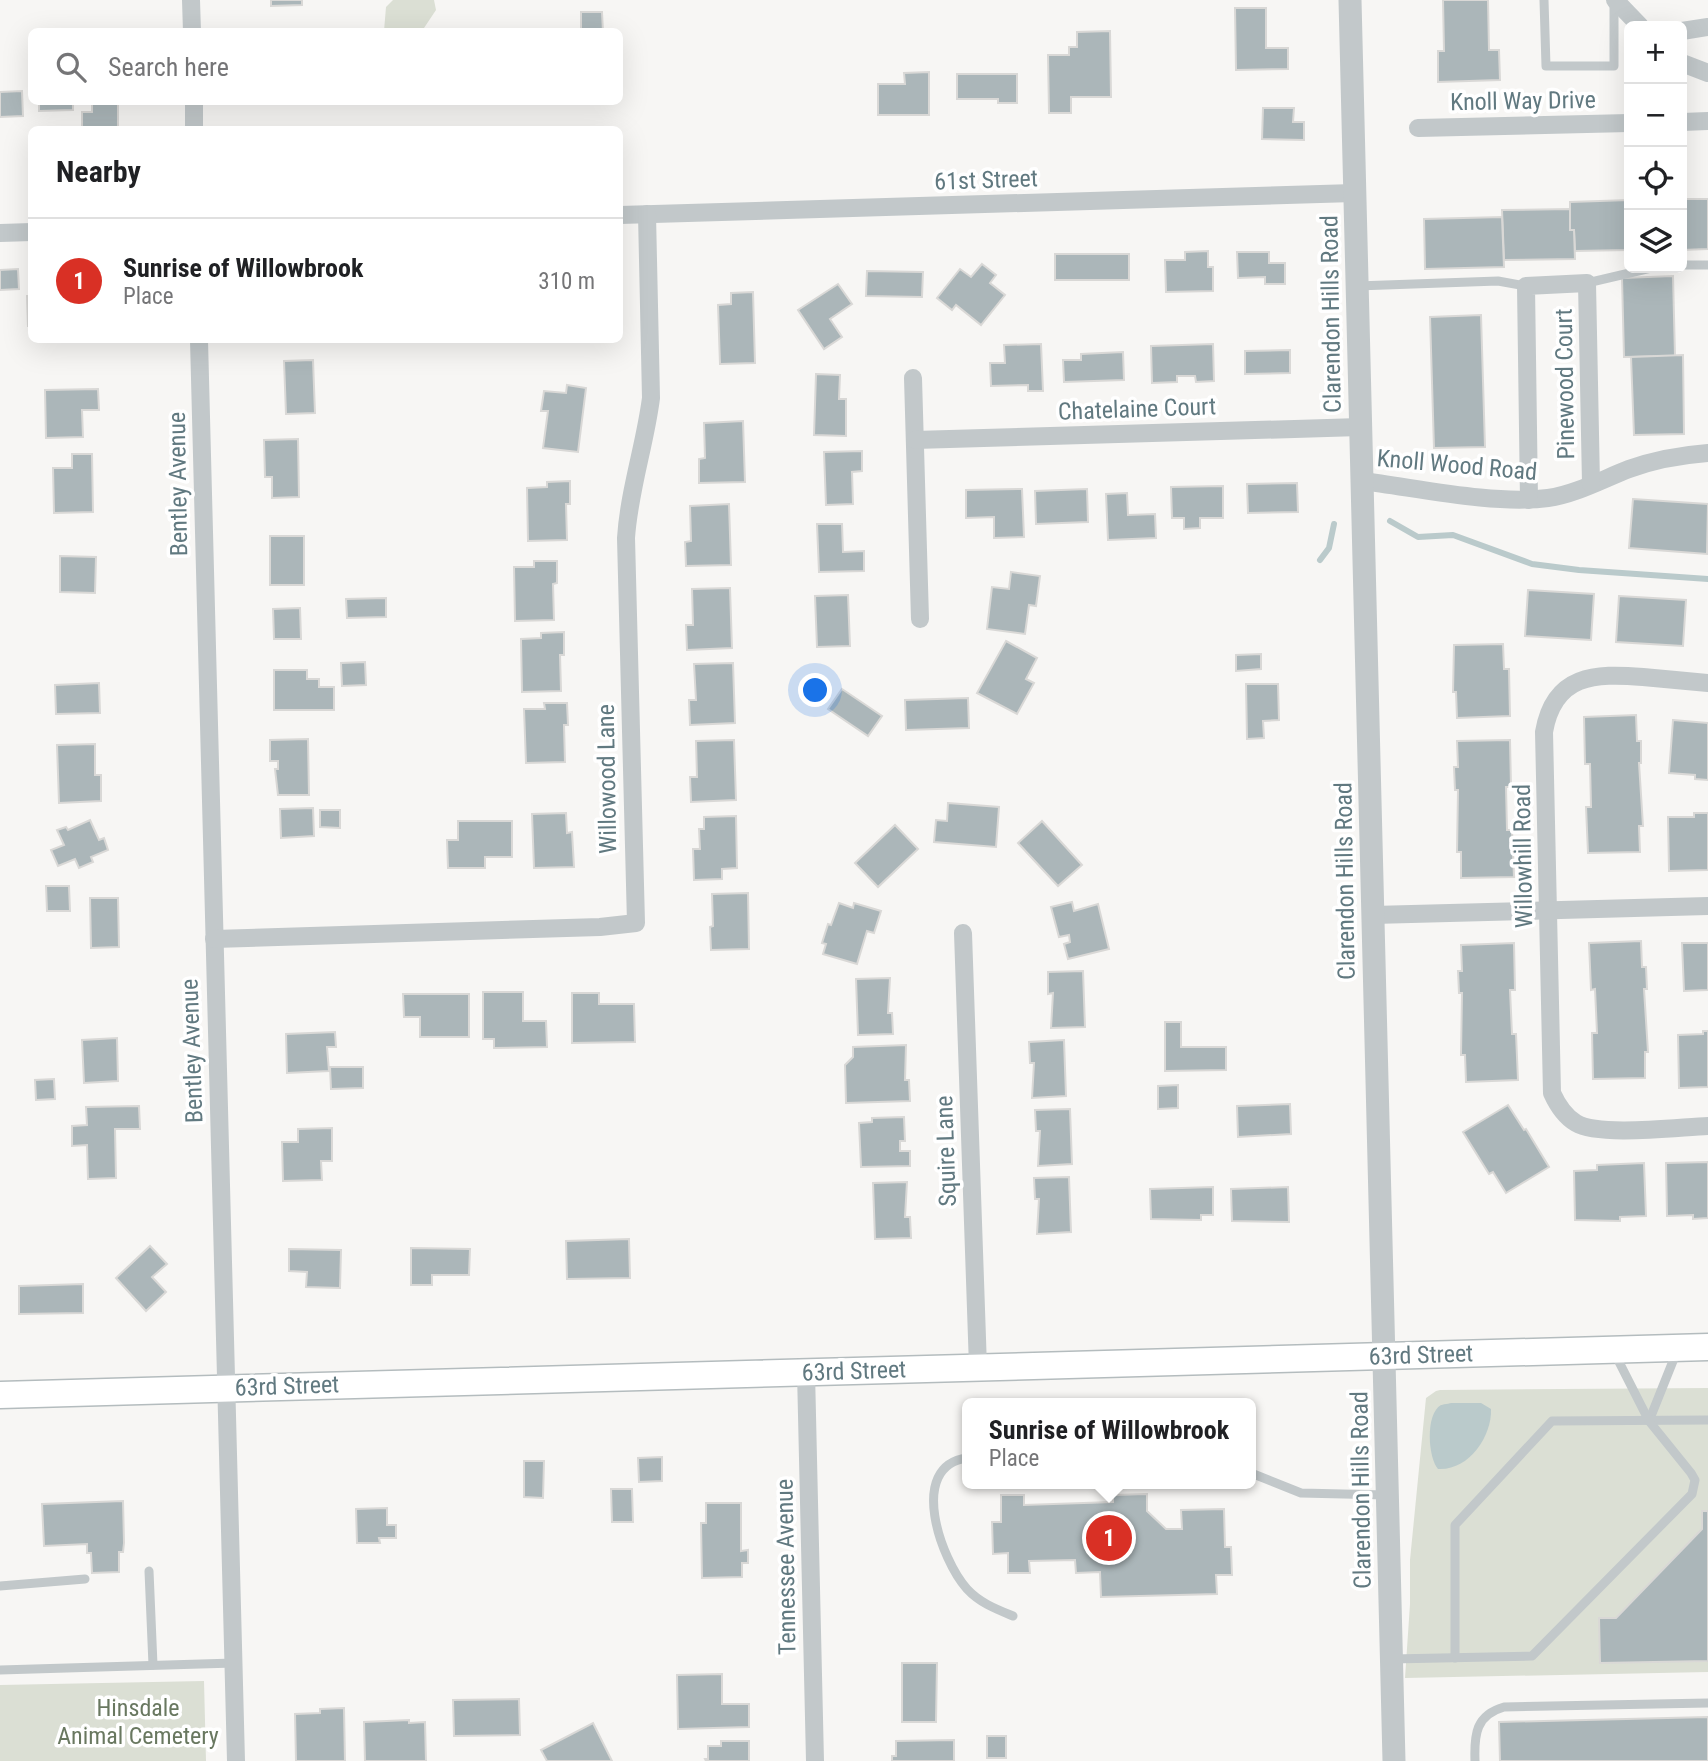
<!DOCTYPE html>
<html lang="en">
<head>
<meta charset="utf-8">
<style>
	body { margin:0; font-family:"Roboto Condensed",sans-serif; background:#f6f6f6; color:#202124 }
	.controls { position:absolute; right:21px; top:21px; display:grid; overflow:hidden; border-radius:10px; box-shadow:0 7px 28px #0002 }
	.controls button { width:63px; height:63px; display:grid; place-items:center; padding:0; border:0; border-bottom:2px solid #e0e0e0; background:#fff; color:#202124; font:35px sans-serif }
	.you { position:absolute; left:816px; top:691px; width:24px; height:24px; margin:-18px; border:5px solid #fff; border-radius:50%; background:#1a73e8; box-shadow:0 0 0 10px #1a73e833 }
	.badge { display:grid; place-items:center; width:46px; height:46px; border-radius:50%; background:#d93025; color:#fff; font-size:23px; font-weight:700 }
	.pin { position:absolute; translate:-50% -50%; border:4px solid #fff; box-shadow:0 2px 7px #0006 }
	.popup { position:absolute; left:962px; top:1398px; width:294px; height:91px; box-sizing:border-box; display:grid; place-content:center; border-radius:10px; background:#fff; filter:drop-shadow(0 2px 5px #0005); font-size:23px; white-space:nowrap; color:#757577 }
	.popup b { font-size:26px; color:#202124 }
	.popup::after { content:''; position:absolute; left:50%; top:100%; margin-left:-14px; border:14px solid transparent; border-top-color:#fff }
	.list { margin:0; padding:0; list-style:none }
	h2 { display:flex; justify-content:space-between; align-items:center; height:91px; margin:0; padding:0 28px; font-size:30px }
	h2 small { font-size:23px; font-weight:400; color:#757577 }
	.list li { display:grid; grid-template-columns:46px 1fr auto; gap:21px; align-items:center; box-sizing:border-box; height:126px; padding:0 28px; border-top:2px solid #e0e0e0 }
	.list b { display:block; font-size:26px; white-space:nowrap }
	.list p { margin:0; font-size:23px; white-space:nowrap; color:#757577 }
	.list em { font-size:23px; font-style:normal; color:#757577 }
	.icon { flex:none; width:38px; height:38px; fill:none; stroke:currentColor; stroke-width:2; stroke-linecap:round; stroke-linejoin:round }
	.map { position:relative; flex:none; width:1708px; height:1761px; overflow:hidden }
	.search { position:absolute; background:#fff; box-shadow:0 7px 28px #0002; left:28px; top:28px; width:595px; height:77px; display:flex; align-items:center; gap:18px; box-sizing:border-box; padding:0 24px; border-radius:10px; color:#757577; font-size:26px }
	.panel { position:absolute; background:#fff; box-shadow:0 7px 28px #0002; left:28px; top:126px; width:595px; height:217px; border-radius:10px }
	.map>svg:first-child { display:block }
	.green { fill:#dbdfd4 }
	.water { fill:#bacacb }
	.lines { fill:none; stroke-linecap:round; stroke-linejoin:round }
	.stream { stroke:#bacacb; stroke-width:6 }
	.building { fill:#abb6b9; stroke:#d9d8d6; stroke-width:2 }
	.secondary-casing { stroke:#b4bcbe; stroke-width:29 }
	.service { stroke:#c2c8ca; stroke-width:9 }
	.minor { stroke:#c2c8ca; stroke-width:18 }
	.tertiary { stroke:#c2c8ca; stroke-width:23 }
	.secondary { stroke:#fff; stroke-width:26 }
	.labels { text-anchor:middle; stroke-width:7; stroke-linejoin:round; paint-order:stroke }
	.street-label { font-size:24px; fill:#617980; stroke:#fff }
	.park-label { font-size:24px; fill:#697860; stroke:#fff }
</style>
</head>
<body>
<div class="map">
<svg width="1708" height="1761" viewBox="0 0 1708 1761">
	<rect width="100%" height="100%" fill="#f7f6f4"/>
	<!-- green -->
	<g class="green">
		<path d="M393 0H434L436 10 422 31H384L386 7Z"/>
		<path d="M1708 1388V1672L1405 1678 1410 1604V1560L1426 1398 1436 1391 1440 1390Z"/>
		<path d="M204 1681 206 1761H0V1685Z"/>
	</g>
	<!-- water -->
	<path class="water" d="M1452 1403H1481L1491 1409C1492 1437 1468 1471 1438 1469 1428 1458 1425 1414 1441 1405 1441 1405 1451 1403 1452 1403Z"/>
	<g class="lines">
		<!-- stream -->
		<g class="stream">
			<path d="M1390 521 1418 537 1453 535 1532 564 1579 570 1708 579"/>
			<path d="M1320 560 1329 548 1334 524"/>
		</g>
	</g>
	<!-- building -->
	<g class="building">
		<path d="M271 0H302V5L271 6Z"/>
		<path d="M1443 0H1488L1489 50H1499L1500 80 1438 82V51H1444Z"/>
		<path d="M1235 8H1266V48H1288V69L1236 70Z"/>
		<path d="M581 12H602L603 32H581Z"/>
		<path d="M1110 31 1111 97H1071V113H1049L1048 55H1069V47H1077V32Z"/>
		<path d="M929 72V115H878V84H905L904 73Z"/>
		<path d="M957 74H1017V103H998V99H957Z"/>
		<path d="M22 91 23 116 0 117V92Z"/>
		<path d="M39 102H73V110L39 111Z"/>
		<path d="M92 102H118V130H82V112H92Z"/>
		<path d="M1263 108H1294L1293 122H1304V140L1262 139Z"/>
		<path d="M1682 199H1708V249L1682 250Z"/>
		<path d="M1629 200V250L1575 251 1574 230H1570V202Z"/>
		<path d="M1570 209V230H1574L1575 259 1504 260 1502 210Z"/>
		<path d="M1502 217 1504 267 1425 269 1424 219Z"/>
		<path d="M1208 251V267H1213V291L1166 292 1165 260H1185V252Z"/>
		<path d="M1237 252H1269V263H1285V284H1265V277L1238 278Z"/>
		<rect x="1055" y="254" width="74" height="26"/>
		<path d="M982 264 996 275 990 283 1005 295 981 325 956 305 952 310 937 298 960 269 971 277Z"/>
		<path d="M18 269 19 289 0 290V270Z"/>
		<path d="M867 271 923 272 922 297 866 296Z"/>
		<path d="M1673 276 1675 356 1624 357 1622 278Z"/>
		<path d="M838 284 852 304 830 319 842 337 824 349 798 310Z"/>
		<path d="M753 292 755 363 720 364 718 305 731 304V293Z"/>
		<path d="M27 296H32V326H28Z"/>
		<path d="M1481 315 1485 447 1434 448 1430 317Z"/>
		<path d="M1041 344 1043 391H1028V385L991 386 990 363H1005L1004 345Z"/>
		<path d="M1213 344 1214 381 1196 382 1195 376H1177V382L1152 383 1151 346Z"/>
		<path d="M1290 350V373L1245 374V351Z"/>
		<path d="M1123 352 1124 380 1064 382 1063 360H1081V354Z"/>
		<path d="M1683 355 1684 434 1634 435 1631 357Z"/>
		<path d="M313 360 315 413 286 414 284 361Z"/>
		<path d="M816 374 840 375 839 399H846V436L814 435Z"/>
		<path d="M567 385 586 388 578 452 543 448 548 411H541L544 391 566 393Z"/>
		<path d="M98 389 99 410H82L83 437 46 438 45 390Z"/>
		<path d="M743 421 745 482 699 483V459L705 458 704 423Z"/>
		<path d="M298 439 299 497 272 498V477H265L264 440Z"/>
		<path d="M862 451V471L852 472 853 504 826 505 824 452Z"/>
		<path d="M72 454H92L93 512 54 513 53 468H72Z"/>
		<path d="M570 481V504H566L567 540 528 541 527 488 547 487V482Z"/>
		<path d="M1297 483 1298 512 1248 513 1247 484Z"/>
		<path d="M1223 486V518H1200V528L1184 529V518H1172L1171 487Z"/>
		<path d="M1022 489 1024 537 994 538V517L966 518V490Z"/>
		<path d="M1087 489 1088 522 1036 524 1035 491Z"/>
		<path d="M1127 493 1128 515 1155 514 1156 538 1108 540 1106 494Z"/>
		<path d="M1633 499 1708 504 1707 554 1629 548Z"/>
		<path d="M729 504 731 565 686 566 685 542 691 541 690 506Z"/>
		<path d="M817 524H842L843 552 864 551V571L819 572Z"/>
		<rect x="270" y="536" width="34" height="49"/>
		<path d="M60 556 96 557 95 593 60 592Z"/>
		<path d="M534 561H557V583L553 584 554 620 515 621 514 567H534Z"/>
		<path d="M1011 572 1040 576 1036 606 1029 605 1025 634 987 629 992 587 1009 589Z"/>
		<path d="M730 588 732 648 687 650 686 625H693L692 589Z"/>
		<path d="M1528 590 1594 594 1591 640 1525 636Z"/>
		<path d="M848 595 850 646 817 647 815 596Z"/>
		<path d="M1619 596 1686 600 1683 646 1616 642Z"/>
		<path d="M386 598V617L347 618 346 599Z"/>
		<path d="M300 608 301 639H274L273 609Z"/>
		<path d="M564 632V655H560L561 691 522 692 521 639 541 638V633Z"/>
		<path d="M1006 641 1037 658 1026 679 1034 683 1017 714 977 693Z"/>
		<path d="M1503 644 1504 669H1509L1510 716 1457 718 1456 692H1453L1454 645Z"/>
		<path d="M1261 654V669L1236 671V655Z"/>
		<path d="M365 662 366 685 342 686 341 663Z"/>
		<path d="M733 663 735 723 690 725 689 700H696L694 664Z"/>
		<path d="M274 670H307V679H319V687H334V710H274Z"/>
		<path d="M99 683 100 713 56 714 55 685Z"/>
		<path d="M1246 684H1278L1279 720 1263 721 1264 738 1247 739Z"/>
		<path d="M842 689 882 716 868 736 828 709Z"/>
		<path d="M968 698 969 728 906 730 905 700Z"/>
		<path d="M544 703H567L568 725H564L565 762 526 763 524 709H545Z"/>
		<path d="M1636 715 1637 741H1641V763H1639L1643 826H1639L1640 852 1588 853 1586 807H1591L1590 764H1585L1584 717Z"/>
		<path d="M1673 720 1708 723V780L1695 779V775L1669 773Z"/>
		<path d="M308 739 309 795H278L275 769H278V761H270V740Z"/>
		<path d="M734 740 736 800 691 802 690 777H697L696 741Z"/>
		<path d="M1510 740 1511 787H1506L1507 830H1512L1514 877 1461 878V852H1457L1458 790H1455L1454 767H1458L1457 741Z"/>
		<path d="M95 744V775H101V801L59 803 57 745Z"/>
		<path d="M948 803 999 807 996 847 934 842 936 820 947 821Z"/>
		<path d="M313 808 314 836 281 838 280 809Z"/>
		<path d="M320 810H340V828L320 827Z"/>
		<path d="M566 813 567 833 572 832 574 867 534 868 532 814Z"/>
		<path d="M1694 813H1708V870L1669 871 1668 817H1694Z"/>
		<path d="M736 816 737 868 722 869V879L694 880 693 849H700L699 829H704V817Z"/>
		<path d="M90 820 99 840 104 838 108 850 91 857 93 862 79 868 75 859 58 866 51 850 64 845 57 830 66 827 68 830Z"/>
		<path d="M458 821H512V857H485V868H448L447 840H458Z"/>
		<path d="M1042 821 1082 865 1058 886 1018 843Z"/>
		<path d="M895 825 918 849 878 887 855 863Z"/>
		<path d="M46 886H69L70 911H47Z"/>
		<path d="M748 893 749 949 711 950 710 927 713 926 712 894Z"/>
		<path d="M90 898H118L119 947 91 948Z"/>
		<path d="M1072 902 1074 911 1098 904 1109 949 1068 959 1064 944 1070 942 1069 935 1059 937 1051 907Z"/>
		<path d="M839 903 853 908 854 903 881 911 874 933 867 931 857 964 823 954 826 944 822 943 828 924 831 925Z"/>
		<path d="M1641 941 1642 967H1646L1647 989H1644L1648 1052H1645V1078L1593 1079 1592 1033H1597L1595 989 1591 990 1589 943Z"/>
		<path d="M1514 943 1515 990H1510L1512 1034H1516L1518 1080 1466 1082 1465 1055H1461L1462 993H1459L1458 971H1462L1461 945Z"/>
		<path d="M1682 943H1708V990L1684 991Z"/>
		<path d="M1083 971 1085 1027 1051 1028 1053 993 1048 994V972Z"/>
		<path d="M890 978 888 1013H892L893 1034 858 1035 856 979Z"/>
		<path d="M483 992H523V1021H546L547 1047 494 1048V1039H483Z"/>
		<path d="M572 993H599V1004H634L635 1042 572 1043Z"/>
		<path d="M403 994H469V1037H420V1017H404Z"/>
		<path d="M1165 1022H1181V1047H1226V1070L1165 1071Z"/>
		<path d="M1703 1031H1708V1087L1679 1088 1678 1035 1703 1034Z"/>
		<path d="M335 1032 336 1047H327L329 1071 287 1073 286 1034Z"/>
		<path d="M117 1038 118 1081 84 1083 82 1040Z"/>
		<path d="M1064 1040 1066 1096 1032 1098 1034 1063H1030L1029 1042Z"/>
		<path d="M906 1045 905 1080H909L910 1101 846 1103 845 1065 853 1057V1047Z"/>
		<path d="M330 1067H363V1088L331 1089Z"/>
		<path d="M54 1079 55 1099 36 1100 35 1080Z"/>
		<path d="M1178 1085V1108L1158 1109V1086Z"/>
		<path d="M1290 1104 1291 1134 1238 1137 1237 1106Z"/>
		<path d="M1508 1105 1524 1130 1526 1129 1549 1167 1506 1193 1493 1172 1489 1174 1463 1132Z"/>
		<path d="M139 1106 140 1129H115L116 1178 88 1179 87 1145 72 1146V1126L87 1125 86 1107Z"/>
		<path d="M1070 1109 1072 1164 1038 1166 1040 1131H1036L1035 1110Z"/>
		<path d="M904 1117 905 1141H900V1151H910V1166L861 1167 859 1123 872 1122V1118Z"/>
		<path d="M332 1128V1161H321L322 1180 283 1181 282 1142H298V1129Z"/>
		<path d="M1708 1162V1218L1693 1219V1215L1667 1216 1666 1163Z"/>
		<path d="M1644 1163 1646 1216 1620 1217V1221L1575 1220 1574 1171 1597 1170V1165Z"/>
		<path d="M1069 1177 1071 1232 1037 1234 1039 1199H1035L1034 1178Z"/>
		<path d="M907 1182 905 1217H910L911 1238 875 1239 873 1183Z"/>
		<path d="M1213 1187V1215H1201V1220L1151 1219 1150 1189Z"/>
		<path d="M1288 1187 1289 1222 1232 1221 1231 1189Z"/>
		<path d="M629 1239 630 1278 567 1279 566 1241Z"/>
		<path d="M150 1246 167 1264 152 1277 166 1292 146 1311 116 1278Z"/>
		<path d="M411 1248 470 1249 469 1275H432V1285H411Z"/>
		<path d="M289 1249 341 1250 340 1288 306 1287 307 1272 289 1271Z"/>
		<path d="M83 1284V1313L19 1314V1286Z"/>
		<path d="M662 1457V1481L639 1482 638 1458Z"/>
		<path d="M524 1461H544L543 1498 524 1497Z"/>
		<path d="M611 1489H632L633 1522H612Z"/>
		<path d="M1147 1494V1511L1166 1529H1182L1181 1510 1224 1509 1225 1547H1231L1232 1575H1216L1217 1594 1101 1597 1100 1572 1076 1573 1075 1560 1029 1561 1030 1573H1008V1553L993 1554 992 1522H1001V1495H1024V1505L1113 1502V1495Z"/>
		<path d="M123 1501 124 1543 123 1552H119V1572L92 1573 91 1553H87V1544L44 1546 42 1504Z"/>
		<path d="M706 1503H741V1551L748 1550V1563H742V1577L702 1578 701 1523H706Z"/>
		<path d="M387 1508V1525H396V1538H379L380 1543H357L356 1509Z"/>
		<path d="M1702 1511H1708V1661L1600 1663 1599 1618H1616L1702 1529Z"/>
		<path d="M902 1663H937L936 1722H902Z"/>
		<path d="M722 1674V1704H749V1727L678 1729 677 1675Z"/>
		<path d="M519 1699 520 1735 454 1736 453 1700Z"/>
		<path d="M344 1708 345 1761H296L295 1714 320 1713V1709Z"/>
		<path d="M1708 1717V1761H1500L1499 1722Z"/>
		<path d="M409 1720V1723L425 1722 426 1761H365L364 1722Z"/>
		<path d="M593 1723 612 1761H547L541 1750Z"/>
		<rect x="987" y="1736" width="19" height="22"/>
		<path d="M954 1740V1761H892V1756H896V1741Z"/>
		<path d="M721 1741H749V1761H706L705 1759H708V1746H721Z"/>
	</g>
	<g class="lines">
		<!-- secondary casing -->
		<g class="secondary-casing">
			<path id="secondary" d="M0 1395 1708 1347"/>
		</g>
		<!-- service -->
		<g class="service">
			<path d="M1544 0 1546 66H1614V0"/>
			<path d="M1682 265H1708"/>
			<path d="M1587 283 1651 268"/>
			<path d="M1357 286 1498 281 1526 286"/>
			<path d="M1649 1421 1677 1351"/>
			<path d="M967 1458C907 1466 941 1560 967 1589 980 1603 996 1609 1013 1616"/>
			<path d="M1251 1473 1301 1493 1386 1495"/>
			<path d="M149 1571 153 1665"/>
			<path d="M0 1586 85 1579"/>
			<path d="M1455 1658V1525L1552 1421 1708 1420"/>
			<path d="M1392 1659 1532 1656 1692 1494 1695 1480 1691 1473 1649 1421 1615 1354"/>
			<path d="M0 1670 234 1663"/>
			<path d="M1475 1761C1474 1734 1476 1715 1504 1707L1708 1703"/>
		</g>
		<!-- minor -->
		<g class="minor">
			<path d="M191 0 192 32"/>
			<path d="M1615 0 1640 26"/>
			<path d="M1682 31 1708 27"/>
			<path d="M1682 63 1708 73"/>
			<path d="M194 102V130"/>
			<path d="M1682 122 1708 121"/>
			<path d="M1418 128 1629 123"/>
			<path d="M620 215 1354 193"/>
			<path d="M0 233 32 232"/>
			<path d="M199 340 236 1761"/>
			<path d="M913 378 920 619"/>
			<path d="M915 440 1360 427"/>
			<path d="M1362 481C1418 488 1493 505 1548 498 1576 494 1603 479 1629 469 1654 460 1682 455 1708 453"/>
			<path d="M1529 500 1526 286 1587 283 1591 484"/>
			<path d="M1708 683C1686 681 1665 679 1643 677 1595 673 1554 674 1544 732L1552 1093C1557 1104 1564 1116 1576 1123 1599 1137 1679 1127 1708 1126"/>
			<path d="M1373 915 1708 906"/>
			<path d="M963 933 978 1367"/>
			<path d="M214 939 600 927 636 923 626 538C629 491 645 445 651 398L647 214"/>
			<path d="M806 1372 815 1761"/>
		</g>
		<!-- tertiary -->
		<path class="tertiary" d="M1350 0 1394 1761"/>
		<!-- secondary -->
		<use href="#secondary" class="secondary"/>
	</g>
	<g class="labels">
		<!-- street labels -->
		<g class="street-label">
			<text transform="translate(1523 101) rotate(-1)" y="8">Knoll Way Drive</text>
			<text transform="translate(986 180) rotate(-2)" y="8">61st Street</text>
			<text transform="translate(1331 314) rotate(-91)" y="8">Clarendon Hills Road</text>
			<text transform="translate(1565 384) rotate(-91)" y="8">Pinewood Court</text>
			<text transform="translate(1137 409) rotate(-2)" y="8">Chatelaine Court</text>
			<text transform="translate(1457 465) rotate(5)" y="8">Knoll Wood Road</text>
			<text transform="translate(178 484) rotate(-91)" y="8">Bentley Avenue</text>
			<text transform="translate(607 779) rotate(-91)" y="8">Willowood Lane</text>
			<text transform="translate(1523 856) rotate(-91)" y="8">Willowhill Road</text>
			<text transform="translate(1345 881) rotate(-91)" y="8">Clarendon Hills Road</text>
			<text transform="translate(192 1051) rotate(-92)" y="8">Bentley Avenue</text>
			<text transform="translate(946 1151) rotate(-92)" y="8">Squire Lane</text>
			<text transform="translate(1421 1355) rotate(-2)" y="8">63rd Street</text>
			<text transform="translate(854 1371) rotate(-2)" y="8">63rd Street</text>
			<text transform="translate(287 1386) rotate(-2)" y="8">63rd Street</text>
			<text transform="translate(1361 1490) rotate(-91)" y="8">Clarendon Hills Road</text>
			<text transform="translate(786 1567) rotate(-91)" y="8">Tennessee Avenue</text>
		</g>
		<!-- park labels -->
		<g class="park-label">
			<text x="138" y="1716">Hinsdale<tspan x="138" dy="28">Animal Cemetery</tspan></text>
		</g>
	</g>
</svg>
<div class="controls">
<button>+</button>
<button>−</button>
<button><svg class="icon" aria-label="locate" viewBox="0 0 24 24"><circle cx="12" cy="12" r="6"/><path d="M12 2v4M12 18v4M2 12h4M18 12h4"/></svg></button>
<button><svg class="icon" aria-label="layers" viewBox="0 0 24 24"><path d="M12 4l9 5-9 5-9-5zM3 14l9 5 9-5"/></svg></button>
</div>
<div class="you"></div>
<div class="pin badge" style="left:1109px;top:1538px">1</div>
<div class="popup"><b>Sunrise of Willowbrook</b>Place</div>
<div class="search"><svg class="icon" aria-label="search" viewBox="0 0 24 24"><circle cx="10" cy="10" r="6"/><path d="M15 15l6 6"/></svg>Search here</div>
<section class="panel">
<h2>Nearby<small></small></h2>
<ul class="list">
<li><span class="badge">1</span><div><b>Sunrise of Willowbrook</b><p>Place</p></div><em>310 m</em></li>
</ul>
</section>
</div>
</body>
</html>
